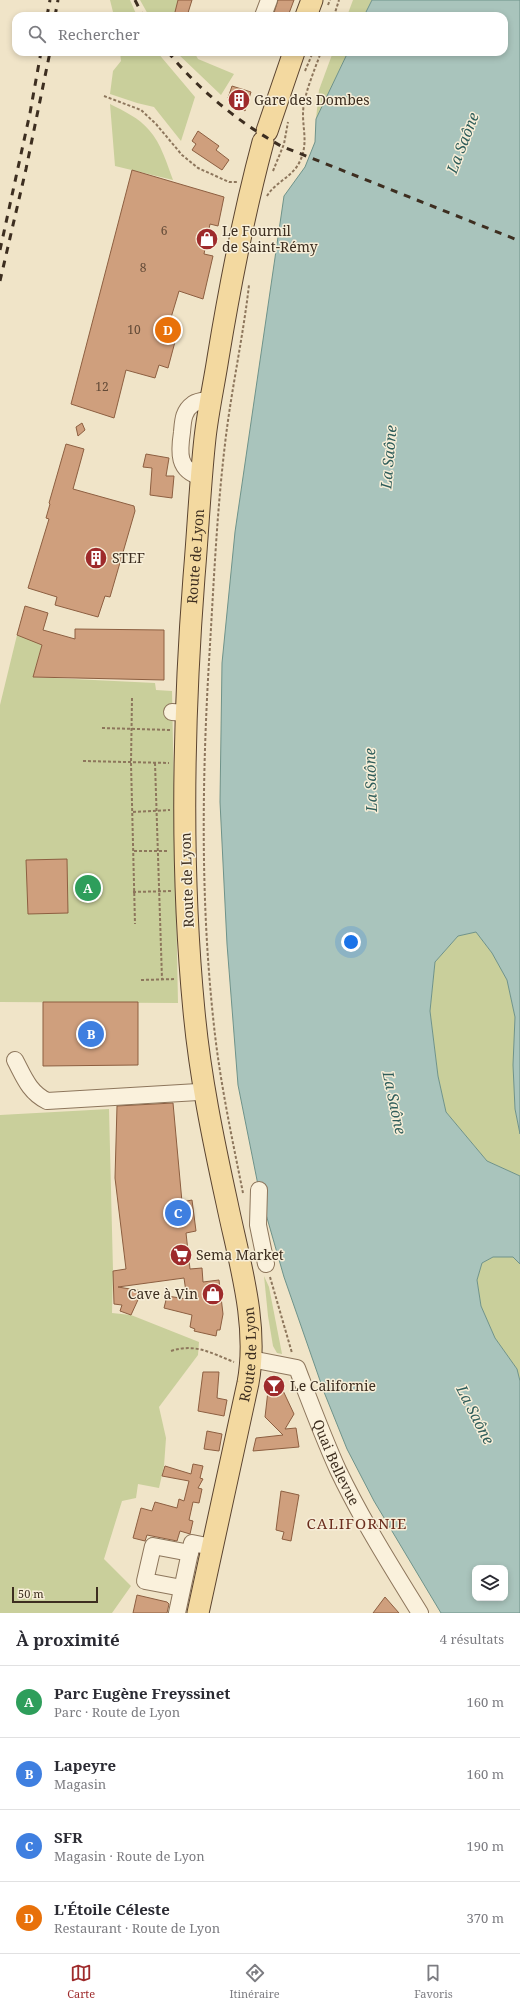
<!DOCTYPE html>
<html lang="fr">
<head>
<meta charset="utf-8">
<style>
	body { margin:0; font-family:"Noto Serif",serif; background:#f2f2f3; color:#2b2b33 }
	.controls { position:absolute; right:12px; bottom:12px; display:grid; overflow:hidden; border-radius:8px; box-shadow:0 2px 6px #0003 }
	.controls button { width:36px; height:36px; display:grid; place-items:center; padding:0; border:0; border-bottom:1px solid #e1e1e2; background:#fff; color:#2b2b33; font:20px sans-serif }
	.scale { position:absolute; left:12px; bottom:10px; width:86px; box-sizing:border-box; padding-left:4px; border:2px solid #3d2e20; border-top:0; font-size:11px; line-height:14px; white-space:nowrap; color:#3d2e20; -webkit-text-stroke:3px #f7eed8; paint-order:stroke }
	.you { position:absolute; left:351px; top:942px; width:14px; height:14px; margin:-10px; border:3px solid #fff; border-radius:50%; background:#1a73e8; box-shadow:0 0 0 6px #1a73e833 }
	.badge { display:grid; place-items:center; width:26px; height:26px; border-radius:50%; background:#9e2a2b; color:#fff; font-size:13px; font-weight:700 }
	.pin { position:absolute; translate:-50% -50%; border:2px solid #fff; box-shadow:0 1px 4px #0006 }
	.list { margin:0; padding:0; list-style:none }
	h2 { display:flex; justify-content:space-between; align-items:center; height:52px; margin:0; padding:0 16px; font-size:17px }
	h2 small { font-size:13px; font-weight:400; color:#7c7c81 }
	.list li { display:grid; grid-template-columns:26px 1fr auto; gap:12px; align-items:center; box-sizing:border-box; height:72px; padding:0 16px; border-top:1px solid #e1e1e2 }
	.list b { display:block; font-size:15px; white-space:nowrap }
	.list p { margin:0; font-size:13px; white-space:nowrap; color:#7c7c81 }
	.list em { font-size:13px; font-style:normal; color:#7c7c81 }
	.icon { flex:none; width:22px; height:22px; fill:none; stroke:currentColor; stroke-width:2; stroke-linecap:round; stroke-linejoin:round }
	.map { position:relative; flex:none; width:520px; height:1613px; overflow:hidden }
	.search { position:absolute; background:#fff; box-shadow:0 2px 6px #0003; left:12px; right:12px; top:12px; height:44px; display:flex; align-items:center; gap:10px; box-sizing:border-box; padding:0 14px; border-radius:12px; color:#7c7c81; font-size:15px }
	.sheet { height:340px; background:#fff }
	nav { display:flex; justify-content:space-around; align-items:center; box-sizing:border-box; height:56px; border-top:1px solid #e1e1e2; background:#fff; font-size:11px; color:#7c7c81 }
	nav a { display:grid; justify-items:center; gap:2px }
	nav .on { color:#9e2a2b }
	.map>svg:first-child { display:block }
	.green { fill:#c9cf9b }
	.water { fill:#a9c4bc; stroke:#6f938a; fill-rule:evenodd }
	.building { fill:#cf9f7d; stroke:#8d5f41 }
	.lines { fill:none; stroke-linecap:round; stroke-linejoin:round }
	.minor-casing { stroke:#8d765c; stroke-width:18 }
	.major-casing { stroke:#5b4430; stroke-width:23 }
	.path { stroke:#8d765c; stroke-width:2; stroke-dasharray:3 2; stroke-linecap:butt }
	.minor { stroke:#faf1dc; stroke-width:16 }
	.major { stroke:#f3d9a0; stroke-width:21 }
	.rail { stroke:#3d2e20; stroke-width:3; stroke-dasharray:7 7; stroke-linecap:butt }
	.labels { text-anchor:middle; stroke-width:3; stroke-linejoin:round; paint-order:stroke }
	.number-label { font-size:12px; fill:#624a37 }
	.poi-label { font-size:14px; fill:#3d2e20; stroke:#f7eed8; text-anchor:start }
	.street-label { font-size:14px; fill:#3d2e20; stroke:#f7eed8 }
	.water-label { font-size:15px; font-style:italic; fill:#2f5d5a; stroke:#f7eed8 }
	.neighbourhood-label { font-size:15px; letter-spacing:1px; fill:#6b2e1e; stroke:#f7eed8 }
</style>
</head>
<body>
<div class="map">
<svg width="520" height="1613" viewBox="0 0 520 1613">
	<rect width="100%" height="100%" fill="#f0e4c8"/>
	<!-- green -->
	<g class="green">
		<path d="M110 0H130L137 16H114Z"/>
		<path d="M140 0H178L174 16H149Z"/>
		<path d="M353 0H372L364 16H347Z"/>
		<path d="M120 52H157L195 97 181 141 154 107 137 103 110 94 113 71 121 61Z"/>
		<path d="M176 52H194L198 59 234 74 221 95Z"/>
		<path d="M333 52H348L316 119 319 90Z"/>
		<path d="M110 104C124 111 139 118 149 130 161 143 167 164 173 180L115 166Z"/>
		<path d="M17 635 42 644 33 677 155 683 156 690 172 691 178 1003 0 1002V705Z"/>
		<path d="M476 932 492 953 507 980 515 1017 513 1065 515 1109 520 1134V1176L487 1161 446 1112 438 1076 430 1011 435 962 458 936Z"/>
		<path d="M109 1109 113 1271 112 1313 131 1315 199 1342 198 1355 159 1407 166 1438 164 1466 159 1488 138 1484 136 1498 122 1501 104 1559 131 1586 112 1613H0V1115Z"/>
		<path d="M493 1257H513L520 1264V1381L517 1369 495 1338 481 1306 477 1280 482 1263Z"/>
		<path d="M264 1276 269 1287 282 1354 277 1353 273 1346 268 1316Z"/>
	</g>
	<!-- water -->
	<path class="water" d="M372 0H520V1134L515 1109 513 1065 515 1017 507 980 492 953 476 932 458 936 435 962 430 1011 438 1076 446 1112 487 1161 520 1176V1264L513 1257H493L482 1263 477 1280 481 1306 495 1338 517 1369 520 1381V1613H441L374 1501 347 1449 324 1392 284 1277 259 1190 238 1085 227 944 220 802 222 663 235 532 284 196 305 167 315 142 316 119 348 52H504V16H364ZM475 1568H505V1598H475Z"/>
	<!-- building -->
	<g class="building">
		<path d="M178 0H192L187 16H174Z"/>
		<path d="M278 0H294L288 16H273Z"/>
		<path d="M232 86 251 92 245 111 228 98Z"/>
		<path d="M198 131 219 146 216 150 229 160 222 170 192 150 196 144 192 141Z"/>
		<path d="M132 170 224 197 218 226 210 224 204 254 213 256 203 299 179 291 170 321 180 323 168 368 159 365 155 378 126 370 114 418 71 404Z"/>
		<path d="M82 423 85 430 78 436 76 427Z"/>
		<path d="M66 444 84 449 73 489 134 506 135 511 110 597 105 596 98 617 55 605 57 597 28 588 49 519 46 518 50 504 49 503Z"/>
		<path d="M146 454 169 458 166 476H174L172 498 150 495 152 468 143 467Z"/>
		<path d="M25 606 48 613 43 630 75 639V629L164 630V680L33 677 42 645 17 635Z"/>
		<path d="M67 859 68 913 28 914 26 860Z"/>
		<path d="M43 1002H138V1065L43 1066Z"/>
		<path d="M173 1103 182 1202 192 1200 196 1231 186 1233 190 1269 202 1268 203 1282 219 1280 223 1314 220 1330H217L216 1336 194 1331 195 1329 190 1327 192 1315 164 1308 167 1296 187 1299 184 1278 118 1287 142 1291 131 1315 120 1311 122 1305 114 1304 113 1271 126 1269 115 1178 117 1106Z"/>
		<path d="M203 1372H219L217 1398 227 1400 224 1416 198 1411Z"/>
		<path d="M278 1380 294 1414 285 1429 296 1428 299 1447 253 1451 256 1438 283 1435 265 1417 269 1382Z"/>
		<path d="M207 1431 222 1434 219 1451 204 1449Z"/>
		<path d="M193 1464 203 1466 200 1478 203 1479 198 1488 202 1489 199 1503 193 1502 189 1520 193 1521 190 1534 180 1531 177 1541 147 1535 145 1541 133 1538 141 1508 152 1511 155 1502 177 1508 179 1499 184 1501 189 1481 162 1476 165 1466 191 1474Z"/>
		<path d="M281 1491 299 1495 291 1541 282 1539 284 1532 276 1530Z"/>
		<path d="M137 1595 167 1602 169 1604 167 1613H133Z"/>
		<path d="M385 1597 399 1613H373Z"/>
	</g>
	<g class="lines">
		<!-- minor casing -->
		<g class="minor-casing">
			<g id="minor">
				<path d="M263 16 269 0"/>
				<path d="M202 477C177 471 179 452 182 432 183 421 183 411 193 404 199 400 205 401 211 400"/>
				<path d="M172 712 186 713"/>
				<path d="M15 1060C24 1077 29 1092 47 1101L198 1092 204 1090"/>
				<path d="M259 1190 258 1225 266 1264"/>
				<path id="s1" d="M251 1359 297 1368C310 1402 323 1437 338 1470 362 1520 391 1566 420 1613"/>
				<path d="M182 1588 145 1581 153 1546 190 1553"/>
				<path d="M177 1613 192 1543 212 1547"/>
			</g>
		</g>
		<!-- major casing -->
		<g class="major-casing">
			<g id="major">
				<path d="M306 16 312 0"/>
				<path d="M267 131 294 52"/>
				<path id="s2" d="M198 1613 248 1383C259 1324 239 1261 227 1203 213 1139 200 1076 194 1011 180 866 183 721 194 577 198 531 200 484 205 438 208 411 214 384 218 358 230 285 244 213 263 142"/>
			</g>
		</g>
		<!-- path -->
		<g class="path">
			<path d="M328 5 330 0"/>
			<path d="M334 16 339 0"/>
			<path d="M305 71 313 52"/>
			<path d="M104 96 141 110 156 124 182 155 198 168 229 182H237"/>
			<path d="M273 171 284 144 288 122"/>
			<path d="M267 196C275 182 293 177 300 161 308 144 303 131 303 114 303 96 315 69 321 52"/>
			<path d="M132 698 131 763 135 924"/>
			<path d="M102 728 171 730"/>
			<path d="M83 761 169 763"/>
			<path d="M155 763 162 979"/>
			<path d="M133 812 170 810"/>
			<path d="M134 851H169"/>
			<path d="M133 892 171 891"/>
			<path d="M141 980 176 979"/>
			<path d="M243 1193C232 1138 220 1082 214 1026 200 899 202 772 210 645 214 578 217 511 225 444 231 391 243 338 249 285"/>
			<path d="M270 1277 292 1353"/>
			<path d="M171 1351C195 1343 211 1353 234 1362"/>
		</g>
		<!-- minor -->
		<use href="#minor" class="minor"/>
		<!-- major -->
		<use href="#major" class="major"/>
		<!-- rail -->
		<g class="rail">
			<path d="M135 0 143 16"/>
			<path d="M47 16 50 0"/>
			<path d="M55 16 58 0"/>
			<path d="M168 52C199 90 238 122 281 146L520 241"/>
			<path d="M0 250 30 113 41 52"/>
			<path d="M0 281 26 169 50 52"/>
		</g>
	</g>
	<!-- icons -->
	<defs>
		<g id="building-disc" transform="scale(1.15)"><circle r="9.5" fill="#9e2a2b" stroke="#f7eed8"/><path d="M-4-6H4V6H1V3H-1V6H-4ZM-2.5-4.3h1.7v1.8h-1.7ZM.8-4.3h1.7v1.8H.8ZM-2.5-1h1.7V.8h-1.7ZM.8-1h1.7V.8H.8Z" fill="#fff"/></g>
		<g id="shop-disc" transform="scale(1.15)"><circle r="9.5" fill="#9e2a2b" stroke="#f7eed8"/><path d="M-5-2.5h2.3a2.7 3.5 0 0 1 5.4 0H5L5.5 6h-11ZM-1.5-2.5h3a1.5 2.3 0 0 0-3 0Z" fill="#fff"/></g>
		<g id="supermarket-disc" transform="scale(1.15)"><circle r="9.5" fill="#9e2a2b" stroke="#f7eed8"/><path d="M-6-5.5h2.5l.6 2H6L4.5 2H-2.5L-4.4-4H-6ZM-1.5 3.2a1.3 1.3 0 1 0 .1 0ZM3 3.2a1.3 1.3 0 1 0 .1 0Z" fill="#fff"/></g>
		<g id="bar-disc" transform="scale(1.15)"><circle r="9.5" fill="#9e2a2b" stroke="#f7eed8"/><path d="M-6-5H6L.8 .8V4.5H3.5V6h-7V4.5H-.8V.8Z" fill="#fff"/></g>
	</defs>
	<g fill-rule="evenodd">
		<use href="#building-disc" x="239" y="100"/>
		<use href="#shop-disc" x="207" y="239"/>
		<use href="#building-disc" x="96" y="558"/>
		<use href="#supermarket-disc" x="181" y="1255"/>
		<use href="#shop-disc" x="213" y="1294"/>
		<use href="#bar-disc" x="274" y="1386"/>
	</g>
	<g class="labels">
		<!-- number labels -->
		<g class="number-label">
			<text x="164" y="235">6</text>
			<text x="143" y="272">8</text>
			<text x="134" y="334">10</text>
			<text x="102" y="391">12</text>
		</g>
		<!-- poi labels -->
		<g class="poi-label">
			<text x="254" y="105">Gare des Dombes</text>
			<text x="222" y="236">Le Fournil<tspan x="222" dy="16">de Saint-Rémy</tspan></text>
			<text x="112" y="563">STEF</text>
			<text x="196" y="1260">Sema Market</text>
			<text x="198" y="1299" text-anchor="end">Cave à Vin</text>
			<text x="290" y="1391">Le Californie</text>
		</g>
		<!-- street labels -->
		<g class="street-label">
			<text dy="5" stroke="none"><textPath href="#s2" startOffset="1068">Route de Lyon</textPath></text>
			<text transform="translate(187 880) rotate(-92)" y="5">Route de Lyon</text>
			<text dy="5" stroke="none"><textPath href="#s2" startOffset="264">Route de Lyon</textPath></text>
			<text dy="5" stroke="none"><textPath href="#s1" startOffset="149">Quai Bellevue</textPath></text>
		</g>
		<!-- water labels -->
		<g class="water-label">
			<text transform="translate(463 143) rotate(-69)" y="5">La Saône</text>
			<text transform="translate(389 457) rotate(-85)" y="5">La Saône</text>
			<text transform="translate(371 780) rotate(-92)" y="5">La Saône</text>
			<text transform="translate(394 1103) rotate(78)" y="5">La Saône</text>
			<text transform="translate(475 1415) rotate(63)" y="5">La Saône</text>
		</g>
		<!-- neighbourhood labels -->
		<g class="neighbourhood-label">
			<text x="357" y="1529">CALIFORNIE</text>
		</g>
	</g>
</svg>
<div class="controls">
<button><svg class="icon" aria-label="layers" viewBox="0 0 24 24"><path d="M12 4l9 5-9 5-9-5zM3 14l9 5 9-5"/></svg></button>
</div>
<div class="scale">50 m</div>
<div class="you"></div>
<div class="pin badge" style="left:88px;top:888px;background:#2e9e5b">A</div>
<div class="pin badge" style="left:91px;top:1034px;background:#3f7fe0">B</div>
<div class="pin badge" style="left:178px;top:1213px;background:#3f7fe0">C</div>
<div class="pin badge" style="left:168px;top:330px;background:#e8710a">D</div>
<div class="search"><svg class="icon" aria-label="search" viewBox="0 0 24 24"><circle cx="10" cy="10" r="6"/><path d="M15 15l6 6"/></svg>Rechercher</div>
</div>
<section class="sheet">
<h2>À proximité<small>4 résultats</small></h2>
<ul class="list">
<li><span class="badge" style="background:#2e9e5b">A</span><div><b>Parc Eugène Freyssinet</b><p>Parc · Route de Lyon</p></div><em>160 m</em></li>
<li><span class="badge" style="background:#3f7fe0">B</span><div><b>Lapeyre</b><p>Magasin</p></div><em>160 m</em></li>
<li><span class="badge" style="background:#3f7fe0">C</span><div><b>SFR</b><p>Magasin · Route de Lyon</p></div><em>190 m</em></li>
<li><span class="badge" style="background:#e8710a">D</span><div><b>L'Étoile Céleste</b><p>Restaurant · Route de Lyon</p></div><em>370 m</em></li>
</ul>
</section>
<nav>
<a class="on"><svg class="icon" aria-label="map" viewBox="0 0 24 24"><path d="M3 6l6-2 6 2 6-2v14l-6 2-6-2-6 2zM9 4v14M15 6v14"/></svg>Carte</a>
<a><svg class="icon" aria-label="directions" viewBox="0 0 24 24"><path d="M12 3l9 9-9 9-9-9zM9 14v-3h6M13 9l2 2-2 2"/></svg>Itinéraire</a>
<a><svg class="icon" aria-label="saved" viewBox="0 0 24 24"><path d="M7 4h10v16l-5-4-5 4z"/></svg>Favoris</a>
</nav>
</body>
</html>
